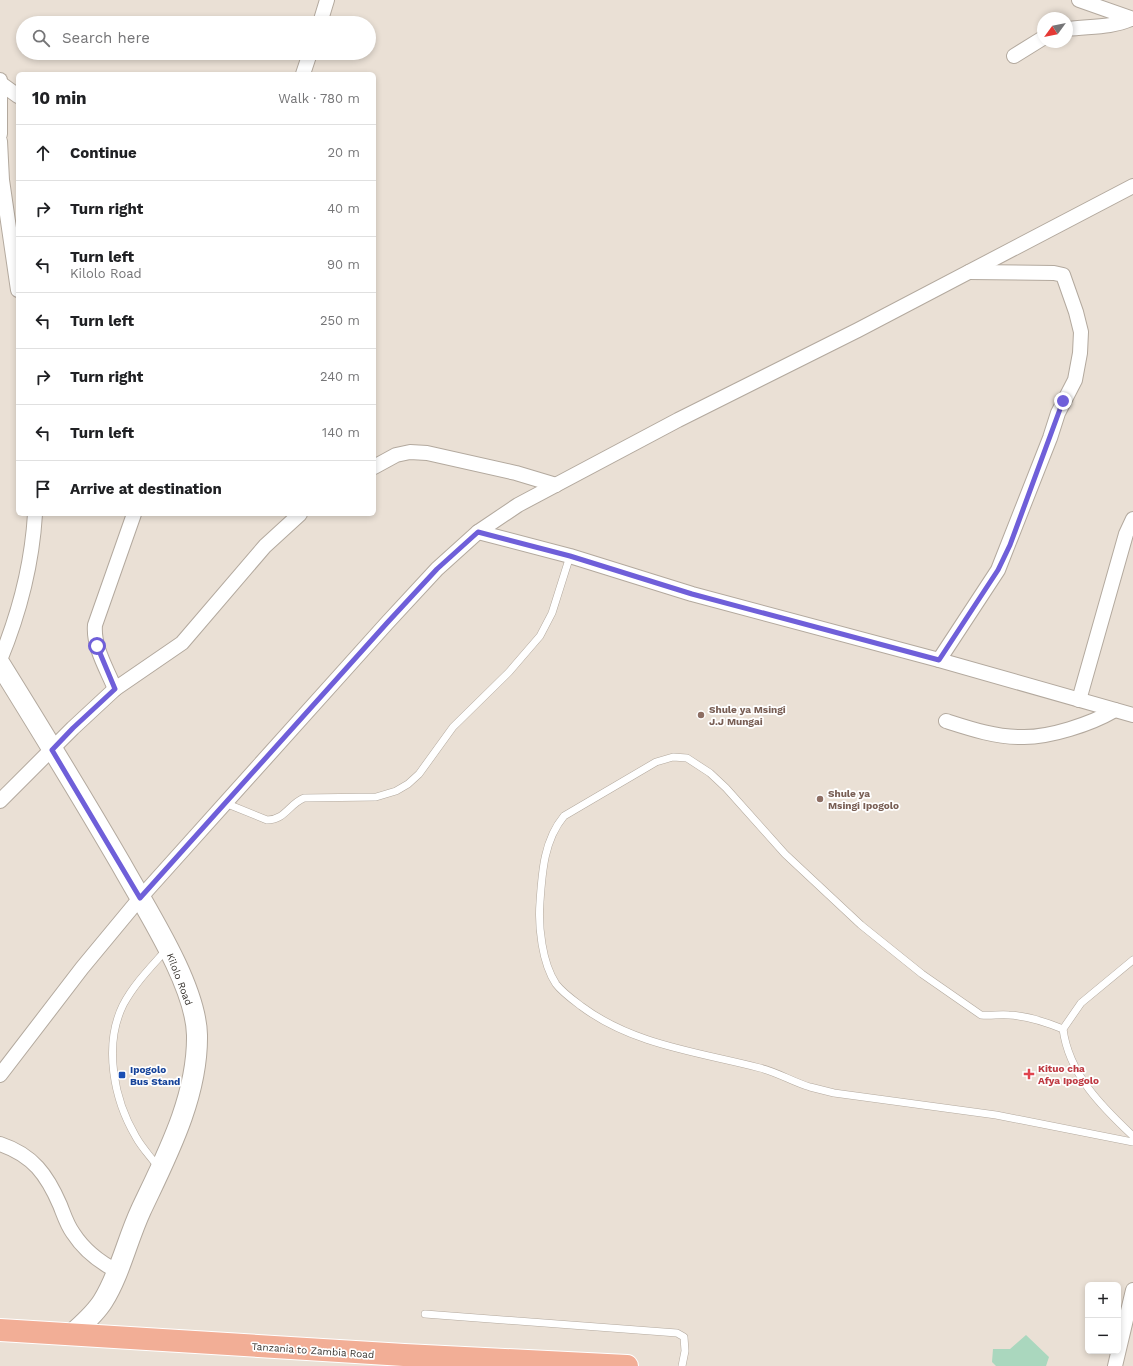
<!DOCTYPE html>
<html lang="en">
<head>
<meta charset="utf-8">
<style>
	body { margin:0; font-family:"Work Sans",sans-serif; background:#f6f6f6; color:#202124 }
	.controls { position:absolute; right:12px; bottom:12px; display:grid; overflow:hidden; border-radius:6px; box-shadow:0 2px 6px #0003 }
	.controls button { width:36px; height:36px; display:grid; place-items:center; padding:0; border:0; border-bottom:1px solid #e0e0e0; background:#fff; color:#202124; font:20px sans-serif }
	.compass { position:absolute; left:1037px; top:12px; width:36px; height:36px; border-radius:50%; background:#fff; box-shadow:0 2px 6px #0003; rotate:237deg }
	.stop { position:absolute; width:12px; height:12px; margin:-9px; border:3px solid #6f5fd9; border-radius:50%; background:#fff }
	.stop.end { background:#6f5fd9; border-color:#fff; box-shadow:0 1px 4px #0008 }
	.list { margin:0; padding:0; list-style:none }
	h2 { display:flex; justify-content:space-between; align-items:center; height:52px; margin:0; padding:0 16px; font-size:17px }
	h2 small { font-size:13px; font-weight:400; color:#757577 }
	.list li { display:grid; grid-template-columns:26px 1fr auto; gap:12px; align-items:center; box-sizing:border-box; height:56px; padding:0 16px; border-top:1px solid #e0e0e0 }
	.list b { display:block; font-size:15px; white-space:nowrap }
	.list p { margin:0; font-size:13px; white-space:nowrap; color:#757577 }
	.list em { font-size:13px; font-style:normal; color:#757577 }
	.icon { flex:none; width:22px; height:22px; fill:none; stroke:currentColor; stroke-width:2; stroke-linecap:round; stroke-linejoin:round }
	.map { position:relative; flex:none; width:1133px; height:1366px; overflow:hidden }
	.search { position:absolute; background:#fff; box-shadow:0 2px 6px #0003; left:16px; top:16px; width:360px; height:44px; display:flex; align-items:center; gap:10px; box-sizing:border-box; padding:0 14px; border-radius:22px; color:#757577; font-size:15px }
	.panel { position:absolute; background:#fff; box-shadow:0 2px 6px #0003; left:16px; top:72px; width:360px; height:444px; border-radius:6px }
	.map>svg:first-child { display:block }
	.green { fill:#aad7be }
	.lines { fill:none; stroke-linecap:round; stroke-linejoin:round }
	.lane-casing { stroke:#b3a99e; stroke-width:8 }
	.street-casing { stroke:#b3a99e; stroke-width:16 }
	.secondary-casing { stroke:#b3a99e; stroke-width:22 }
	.highway-casing { stroke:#fff; stroke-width:24 }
	.lane { stroke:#fff; stroke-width:7 }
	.street { stroke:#fff; stroke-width:14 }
	.secondary { stroke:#fff; stroke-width:20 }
	.highway { stroke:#f2ae96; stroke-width:22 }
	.route { stroke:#6f5fd9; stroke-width:5 }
	.education-dot { fill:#8d6e63; stroke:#fff; stroke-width:1.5 }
	.health-dot { fill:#e0444e; stroke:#fff; stroke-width:1.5 }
	.transit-dot { fill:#1a4fb4; stroke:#fff; stroke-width:1.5 }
	.labels { text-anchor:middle; stroke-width:3.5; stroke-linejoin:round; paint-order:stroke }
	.education-label { font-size:10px; font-weight:bold; fill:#785e54; stroke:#fff; text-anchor:start }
	.street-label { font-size:10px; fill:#37332e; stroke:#fff }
	.health-label { font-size:10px; font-weight:bold; fill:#be3a42; stroke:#fff; text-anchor:start }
	.transit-label { font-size:10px; font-weight:bold; fill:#164399; stroke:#fff; text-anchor:start }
</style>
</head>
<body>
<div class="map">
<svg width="1133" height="1366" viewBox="0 0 1133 1366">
	<rect width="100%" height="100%" fill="#eae0d5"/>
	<!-- green -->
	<path class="green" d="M1026 1335 1049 1357 1046 1366H996L992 1362 993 1349H1010Z"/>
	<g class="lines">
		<!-- lane casing -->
		<g class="lane-casing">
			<g id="lane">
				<path d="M225 803 267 820C285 820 289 804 304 798L376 797 396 791 408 784 419 774 453 727 509 672 540 636 552 613 570 556"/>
				<path d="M1133 960 1081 1003 1063 1029C1069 1074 1101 1106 1133 1136"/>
				<path d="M1063 1029C1046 1022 1028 1016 1009 1015 1000 1014 991 1016 981 1015L922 974 861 925 785 854 726 788 710 773 687 758 673 757 656 762 564 816C544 840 542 872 540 902 538 926 542 963 556 984 562 992 573 1000 581 1006 633 1045 698 1052 760 1068 777 1072 793 1082 810 1087 818 1089 826 1091 834 1093L996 1115 1133 1142"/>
				<path d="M158 1167C151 1157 142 1148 136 1137 114 1100 103 1046 123 1005 134 984 151 967 166 950"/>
				<path d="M425 1314 677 1333 684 1337 685 1351 682 1366"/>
			</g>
		</g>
		<!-- street casing -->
		<g class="street-casing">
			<g id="street">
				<path d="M1079 0 1133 19"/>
				<path d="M320 23 327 0"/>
				<path d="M1067 29C1089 26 1111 28 1131 19"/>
				<path d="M1014 56 1043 38"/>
				<path d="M303 74 310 53"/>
				<path d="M0 80V134"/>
				<path d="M0 83 18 96"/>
				<path d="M0 141 2 180 18 290"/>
				<path d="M374 467 396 455 410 452 427 453 516 473 556 485"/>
				<path d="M478 532 570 556 692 594 939 660 1133 715"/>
				<path d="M0 660C19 614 32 564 35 514"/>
				<path d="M939 660 998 570 1050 438 1058 413 1075 380 1080 353 1081 332 1076 312 1063 275 1054 273 969 272"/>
				<path d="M115 689C107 669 93 647 95 625L134 514"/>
				<path d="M1079 700 1126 534 1133 519"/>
				<path d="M946 721C971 729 995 737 1021 737 1049 738 1091 724 1115 710"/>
				<path d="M0 801 73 728 115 689 182 643 265 546 300 514"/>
				<path d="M0 1075 82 968 140 898 387 623 437 569 478 532 518 505 678 420 858 330 1133 186"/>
				<path d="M0 1144C33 1155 47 1175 60 1205 64 1215 67 1225 73 1233 84 1250 99 1262 117 1271"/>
				<path d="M1115 1366 1133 1290"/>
			</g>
		</g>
		<!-- secondary casing -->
		<g class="secondary-casing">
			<path id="secondary" d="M0 664C41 730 82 797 121 864 146 909 196 985 197 1035 198 1097 166 1157 141 1210 127 1240 120 1274 103 1301 95 1314 83 1324 72 1334"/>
		</g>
		<!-- highway casing -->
		<g class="highway-casing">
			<path id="highway" d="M0 1330 404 1355 627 1366"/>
		</g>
		<!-- lane -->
		<use href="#lane" class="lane"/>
		<!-- street -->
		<use href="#street" class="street"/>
		<!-- secondary -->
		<use href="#secondary" class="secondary"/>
		<!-- highway -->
		<use href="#highway" class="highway"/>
	</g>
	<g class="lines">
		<!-- route -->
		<path class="route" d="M97 646 115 689 73 728 52 750 140 898 387 623 437 569 478 532 570 556 692 594 939 660 998 570 1010 545 1063 401"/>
	</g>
	<!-- markers -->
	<g class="education-dot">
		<circle cx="701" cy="715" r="4"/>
		<circle cx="820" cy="799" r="4"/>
	</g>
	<path class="health-dot" d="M1027 1068h4v4h4v4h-4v4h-4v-4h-4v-4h4z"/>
	<rect class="transit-dot" x="118" y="1071" width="8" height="8" rx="2"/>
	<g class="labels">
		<!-- education labels -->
		<g class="education-label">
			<text x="709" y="713">Shule ya Msingi<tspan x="709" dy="12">J.J Mungai</tspan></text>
			<text x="828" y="797">Shule ya<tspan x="828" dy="12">Msingi Ipogolo</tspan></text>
		</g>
		<!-- street labels -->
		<g class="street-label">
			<text transform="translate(180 979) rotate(69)" y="4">Kilolo Road</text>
			<text transform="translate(313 1350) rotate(4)" y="4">Tanzania to Zambia Road</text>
		</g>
		<!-- health labels -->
		<g class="health-label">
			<text x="1038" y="1072">Kituo cha<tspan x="1038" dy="12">Afya Ipogolo</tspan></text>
		</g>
		<!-- transit labels -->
		<g class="transit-label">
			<text x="130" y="1073">Ipogolo<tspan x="130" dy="12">Bus Stand</tspan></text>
		</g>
	</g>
</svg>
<div class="controls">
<button>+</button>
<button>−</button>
</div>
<svg class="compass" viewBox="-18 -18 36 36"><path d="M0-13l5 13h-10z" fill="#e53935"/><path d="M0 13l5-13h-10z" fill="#757577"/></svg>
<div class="stop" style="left:97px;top:646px"></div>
<div class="stop end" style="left:1063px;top:401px"></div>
<div class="search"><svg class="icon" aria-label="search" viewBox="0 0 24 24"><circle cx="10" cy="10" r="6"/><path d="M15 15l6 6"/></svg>Search here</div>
<section class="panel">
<h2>10 min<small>Walk · 780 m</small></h2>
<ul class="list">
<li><svg class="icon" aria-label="ahead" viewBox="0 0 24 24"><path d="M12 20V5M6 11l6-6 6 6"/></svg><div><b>Continue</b></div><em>20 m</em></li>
<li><svg class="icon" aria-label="right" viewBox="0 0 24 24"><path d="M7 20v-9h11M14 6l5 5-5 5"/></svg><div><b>Turn right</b></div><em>40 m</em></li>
<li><svg class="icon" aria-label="left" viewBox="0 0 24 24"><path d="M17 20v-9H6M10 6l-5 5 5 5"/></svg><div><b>Turn left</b><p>Kilolo Road</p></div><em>90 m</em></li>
<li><svg class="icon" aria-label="left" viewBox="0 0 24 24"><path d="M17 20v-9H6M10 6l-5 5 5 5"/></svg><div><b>Turn left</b></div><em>250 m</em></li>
<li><svg class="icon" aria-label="right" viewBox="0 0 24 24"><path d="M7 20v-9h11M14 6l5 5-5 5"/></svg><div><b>Turn right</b></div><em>240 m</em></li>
<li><svg class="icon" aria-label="left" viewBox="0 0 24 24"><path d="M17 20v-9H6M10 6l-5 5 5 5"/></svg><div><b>Turn left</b></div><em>140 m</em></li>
<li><svg class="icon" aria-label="arrive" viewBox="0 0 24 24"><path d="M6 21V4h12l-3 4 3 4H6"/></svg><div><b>Arrive at destination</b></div></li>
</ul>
</section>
</div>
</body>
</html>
